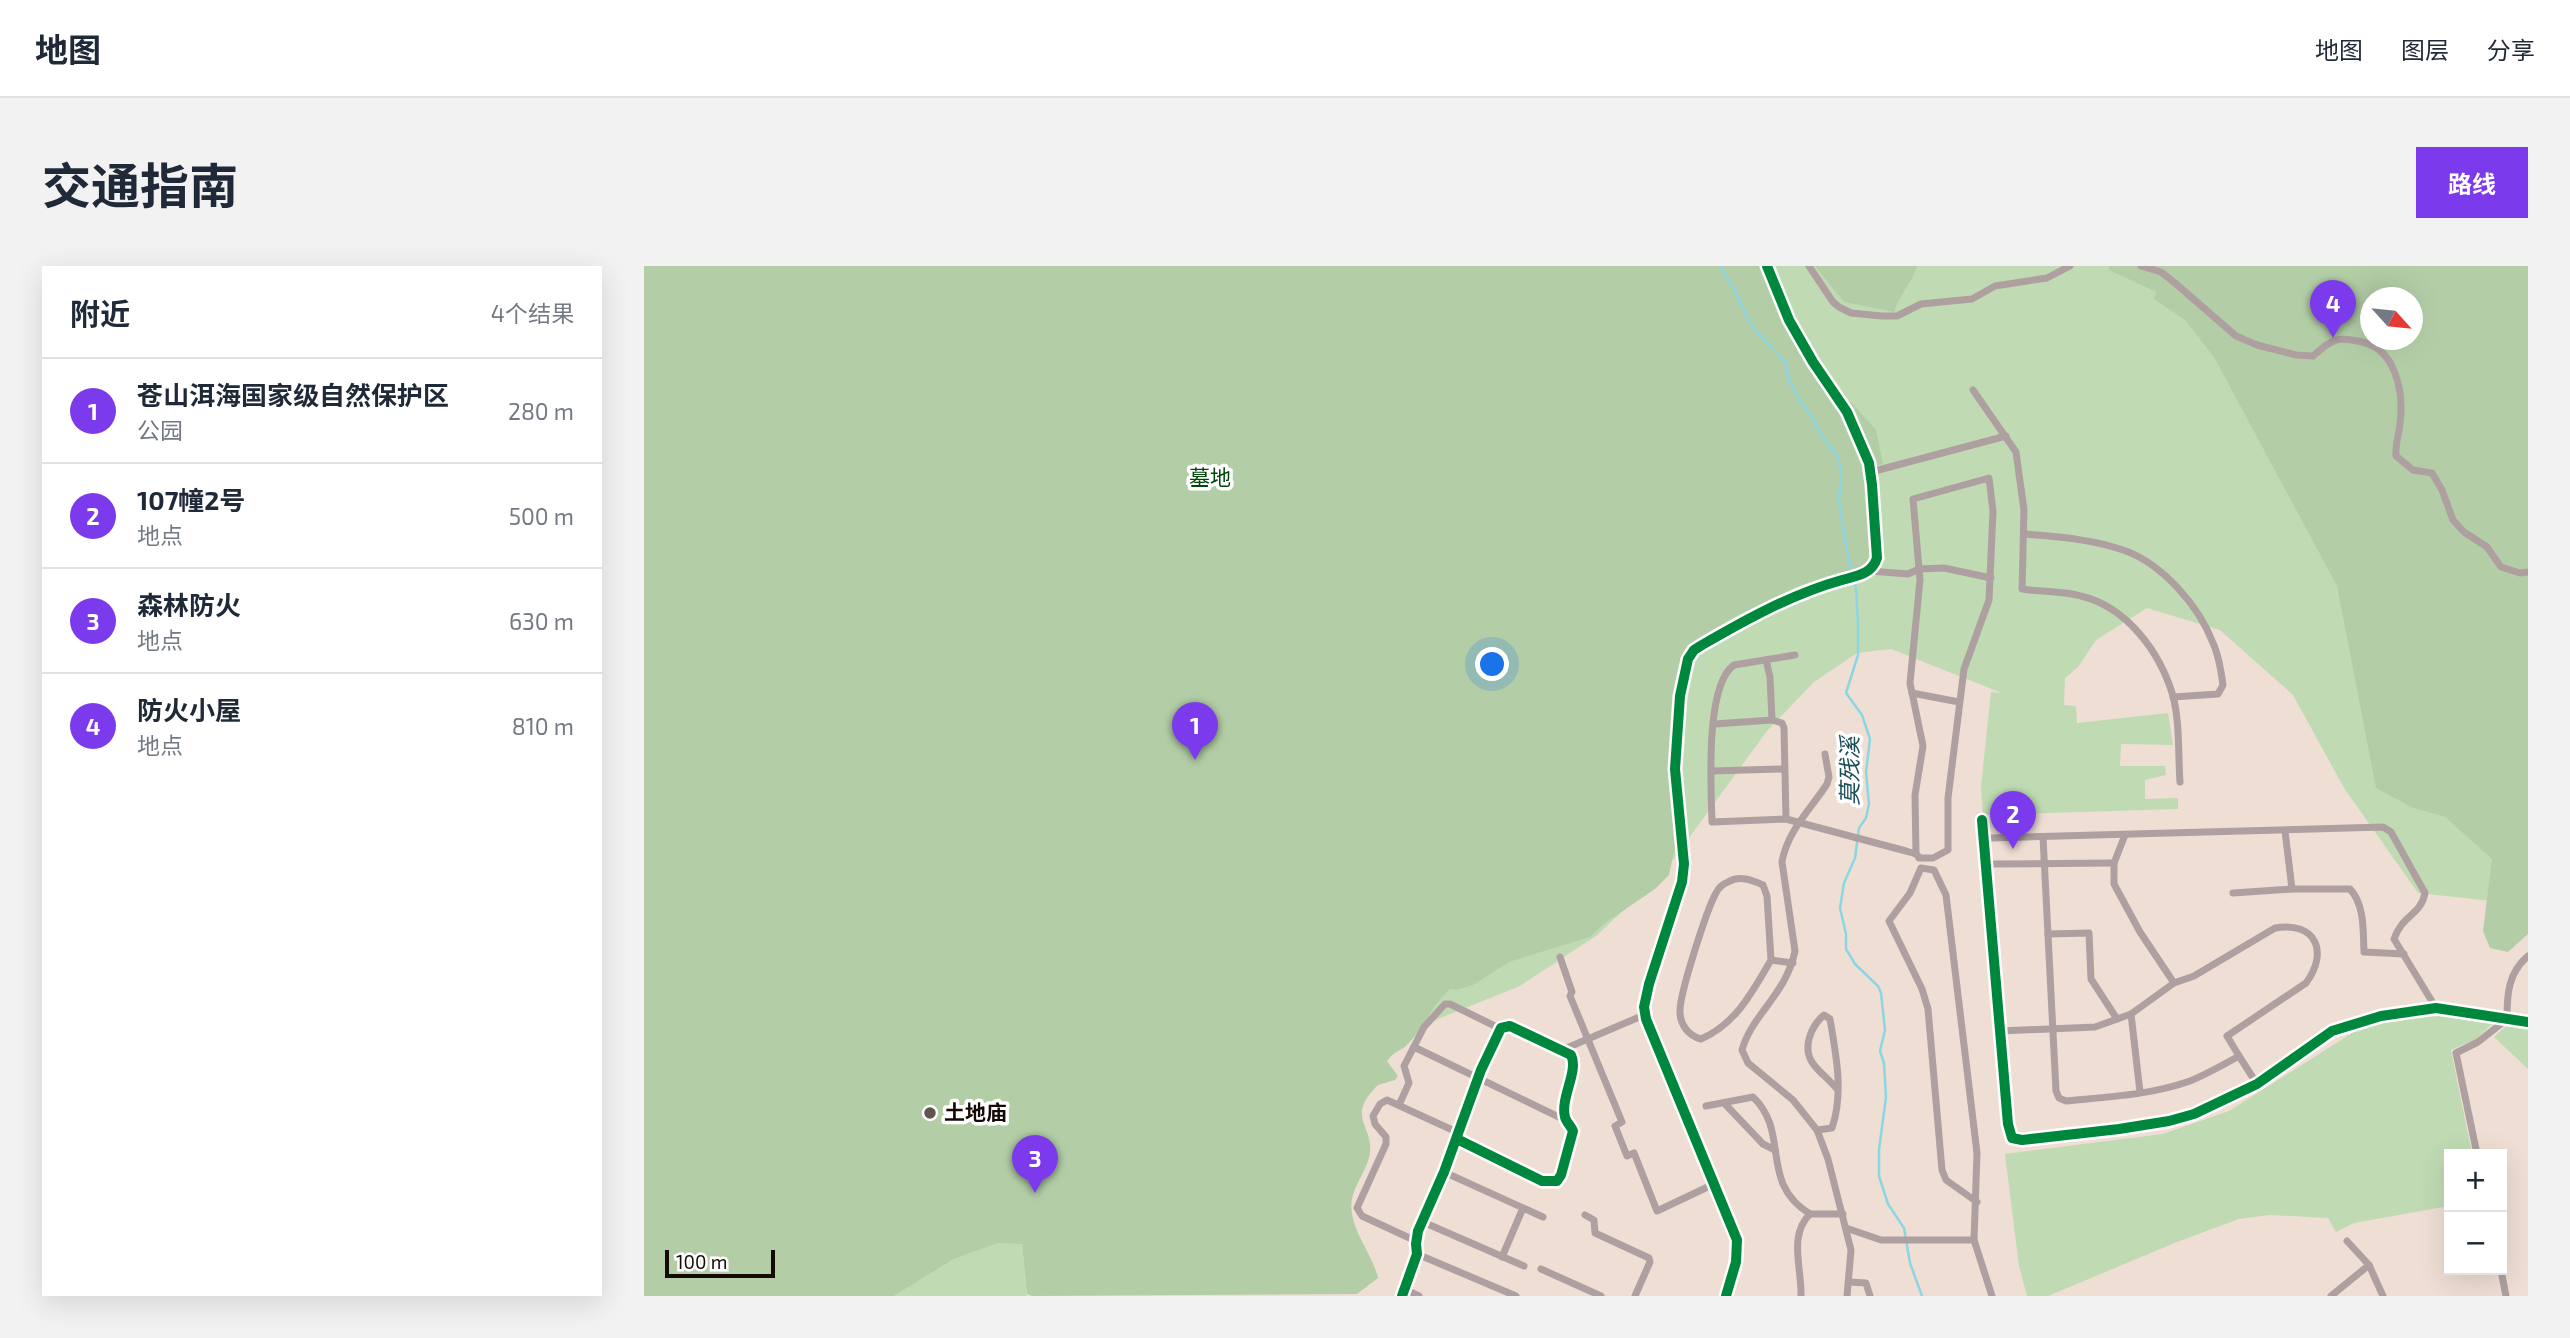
<!DOCTYPE html>
<html lang="zh">
<head>
<meta charset="utf-8">
<style>
	body { margin:0; font-family:"Exo 2","Noto Sans SC",sans-serif; background:#f2f2f3; color:#1f2937 }
	.controls { position:absolute; right:21px; bottom:21px; display:grid; overflow:hidden; border-radius:0px; box-shadow:0 7px 28px #0002 }
	.controls button { width:63px; height:63px; display:grid; place-items:center; padding:0; border:0; border-bottom:2px solid #e0e1e3; background:#fff; color:#1f2937; font:35px sans-serif }
	.compass { position:absolute; left:1716px; top:21px; width:63px; height:63px; border-radius:50%; background:#fff; box-shadow:0 7px 28px #0002; rotate:117deg }
	.scale { position:absolute; left:21px; bottom:18px; width:110px; box-sizing:border-box; padding-left:7px; border:4px solid #140905; border-top:0; font-size:19px; line-height:24px; white-space:nowrap; color:#140905; -webkit-text-stroke:5px #fff; paint-order:stroke }
	.you { position:absolute; left:849px; top:399px; width:24px; height:24px; margin:-18px; border:5px solid #fff; border-radius:50%; background:#1a73e8; box-shadow:0 0 0 10px #1a73e833 }
	.badge { display:grid; place-items:center; width:46px; height:46px; border-radius:50%; background:#7c3aed; color:#fff; font-size:23px; font-weight:700 }
	.pin { position:absolute; translate:-50% -58px; filter:drop-shadow(0 2px 4px #0008) }
	.pin::after { content:''; position:absolute; top:37px; width:24px; height:21px; background:inherit; clip-path:polygon(0 0,100% 0,50% 100%) }
	.list { margin:0; padding:0; list-style:none }
	h2 { display:flex; justify-content:space-between; align-items:center; height:91px; margin:0; padding:0 28px; font-size:30px }
	h2 small { font-size:23px; font-weight:400; color:#747a83 }
	.list li { display:grid; grid-template-columns:46px 1fr auto; gap:21px; align-items:center; box-sizing:border-box; height:105px; padding:0 28px; border-top:2px solid #e0e1e3 }
	.list b { display:block; font-size:26px; white-space:nowrap }
	.list p { margin:0; font-size:23px; white-space:nowrap; color:#747a83 }
	.list em { font-size:23px; font-style:normal; color:#747a83 }
	.map { position:relative; flex:none; width:1884px; height:1030px; overflow:hidden; border-radius:0px }
	header { display:flex; align-items:center; gap:42px; box-sizing:border-box; height:98px; padding:0 35px; background:#fff; border-bottom:2px solid #e0e1e3 }
	header strong { font-size:33px }
	nav { display:flex; gap:38px; margin-inline-start:auto; font-size:24px }
	.intro { display:flex; align-items:center; justify-content:space-between; box-sizing:border-box; height:168px; padding:0 42px }
	h1 { margin:0; font-size:49px }
	.button { padding:18px 32px; border-radius:0px; background:#7c3aed; color:#fff; font-size:24px; font-weight:700 }
	main { display:flex; gap:42px; padding:0 42px }
	aside { flex:1; background:#fff; border-radius:0px; box-shadow:0 7px 28px #0002 }
	.map>svg:first-child { display:block }
	.green { fill:#c0dbb4; fill-rule:evenodd }
	.forest { fill:#b3cea7; fill-rule:evenodd }
	.lines { fill:none; stroke-linecap:round; stroke-linejoin:round }
	.stream { stroke:#8cd6e3; stroke-width:2.5 }
	.minor { stroke:#aea0a0; stroke-width:7 }
	.cycleway-casing { stroke:#fff; stroke-width:15 }
	.cycleway { stroke:#00873e; stroke-width:10 }
	.poi-dot { fill:#61544d; stroke:#fff; stroke-width:2.5 }
	.labels { text-anchor:middle; stroke-width:7; stroke-linejoin:round; paint-order:stroke }
	.park-label { font-size:21px; fill:#00460a; stroke:#fff }
	.poi-label { font-size:21px; font-weight:bold; fill:#140905; stroke:#fff; text-anchor:start }
	.water-label { font-size:23px; font-style:italic; fill:#1c4e58; stroke:#fff }
</style>
</head>
<body>
<header>
<strong>地图</strong>
<nav><a>地图</a><a>图层</a><a>分享</a></nav>
</header>
<div class="intro"><h1>交通指南</h1><a class="button">路线</a></div>
<main>
<aside>
<h2>附近<small>4个结果</small></h2>
<ul class="list">
<li><span class="badge">1</span><div><b>苍山洱海国家级自然保护区</b><p>公园</p></div><em>280 m</em></li>
<li><span class="badge">2</span><div><b>107幢2号</b><p>地点</p></div><em>500 m</em></li>
<li><span class="badge">3</span><div><b>森林防火</b><p>地点</p></div><em>630 m</em></li>
<li><span class="badge">4</span><div><b>防火小屋</b><p>地点</p></div><em>810 m</em></li>
</ul>
</aside>
<div class="map">
<svg width="1884" height="1030" viewBox="0 0 1884 1030">
	<rect width="100%" height="100%" fill="#efded3"/>
	<!-- green -->
	<g class="green">
		<path d="M0 0H1884V639L1774 627 1700 522 1649 429 1576 364 1503 342 1452 374 1434 401 1421 412 1420 439 1432 440 1433 457 1524 447 1529 479 1477 478 1476 500H1521L1522 509 1501 514V533L1534 532V543L1339 549 1337 521 1347 426 1358 427 1247 383 1213 387 1170 416 1123 465 1020 606 952 670 876 720 794 753 723 779ZM1727 32H1769V74H1727Z"/>
		<path d="M1796 750 1848 758 1832 773 1807 784 1828 888H1805V940L1710 957 1692 966 1684 952 1625 949 1595 953 1533 976 1404 1030H1383L1375 1000 1361 888 1519 868 1585 845 1716 762 1754 754Z"/>
		<path d="M1862 760 1884 763V803L1850 771Z"/>
		<path d="M353 977H378L383 1030H250L310 993Z"/>
	</g>
	<!-- forest -->
	<g class="forest">
		<path d="M0 0H1119L1121 9 1136 43 1173 114 1208 137 1232 164 1239 198 1221 203C1223 225 1236 287 1218 302L1157 319 1090 351 1052 374 1043 383 1035 398 1030 421 1027 535 1032 576 1025 609 1011 623 961 657 946 671 865 696 829 719 812 724 806 723C787 740 781 760 765 777 758 785 751 784 743 795L754 810 751 814 734 819C699 853 733 860 725 892 719 912 704 926 708 948 712 971 729 990 734 1012L713 1028 388 1030 383 1028 378 978 354 977 310 993 250 1030H0Z"/>
		<path d="M1171 0H1273C1268 17 1255 29 1250 46L1200 36Z"/>
		<path d="M1465 0H1884V668L1864 686 1846 682 1839 665 1848 593 1801 551 1767 541 1732 522 1693 320 1570 91 1541 54 1510 33 1512 26 1465 4ZM1727 32H1769V74H1727Z"/>
	</g>
	<g class="lines">
		<!-- stream -->
		<path class="stream" d="M1076 0 1092 27 1107 59 1142 97 1144 112 1156 135 1169 152 1177 169 1194 191 1197 206 1195 235 1203 286 1212 323 1214 356V389L1202 427 1218 449 1226 473 1222 506 1225 538 1222 552 1215 562 1211 592 1200 617 1196 642 1202 668V683L1211 698 1234 720 1237 727 1241 764 1236 785 1240 797 1242 831 1235 884V910L1244 938 1260 962 1266 997 1278 1030"/>
		<!-- minor -->
		<g class="minor">
			<path d="M1165 0 1189 36 1195 41 1207 47 1238 50H1253L1277 38 1328 33 1351 20 1403 12 1426 0"/>
			<path d="M1497 0 1517 6 1531 17 1592 70 1613 79 1652 89 1669 90C1689 73 1692 70 1718 76 1752 83 1760 127 1756 157 1755 169 1751 178 1752 190L1769 204 1788 207 1798 224 1809 254 1820 266 1843 281 1857 301 1876 307 1884 306"/>
			<path d="M1329 124 1372 186 1380 244 1378 323C1397 326 1419 325 1437 330 1483 341 1516 386 1529 430 1536 457 1534 488 1536 516"/>
			<path d="M1227 206 1362 170"/>
			<path d="M1380 268C1414 271 1449 273 1482 285 1519 299 1555 340 1569 377 1575 390 1577 404 1579 419L1574 428 1529 431"/>
			<path d="M1226 305 1264 308 1275 303 1300 302 1347 312"/>
			<path d="M1151 389 1090 399C1061 419 1067 521 1068 556L1142 553 1262 585 1272 588 1275 591"/>
			<path d="M1268 427 1315 436"/>
			<path d="M1128 454 1138 457 1140 462 1142 553"/>
			<path d="M1070 458 1128 454 1126 411 1122 394"/>
			<path d="M1181 488 1185 511 1183 518C1167 543 1143 565 1138 596L1151 685C1142 729 1108 748 1098 784L1104 797 1149 834 1173 864 1184 893 1207 984 1203 1030"/>
			<path d="M1067 505 1140 503"/>
			<path d="M1338 554 1364 858 1368 872 1378 874 1475 863 1525 855 1550 848 1613 818 1688 765 1737 750 1792 742 1884 756"/>
			<path d="M1641 565 1648 623H1706C1721 639 1719 666 1720 686L1760 688"/>
			<path d="M1481 569 1470 597V618L1496 666 1530 717 1550 710 1631 662C1672 655 1685 686 1662 717L1583 770 1595 790"/>
			<path d="M1399 571 1412 825 1415 832 1422 835C1463 831 1507 829 1546 815 1563 808 1579 799 1595 790L1613 818"/>
			<path d="M1347 572 1739 561 1747 566 1781 627C1777 649 1758 649 1750 673L1792 742"/>
			<path d="M1272 588 1271 529 1279 480 1266 417 1276 314 1269 233 1345 212 1349 245 1345 334 1320 403 1304 532V584L1289 592H1275"/>
			<path d="M1350 598 1470 597"/>
			<path d="M1589 627 1648 623"/>
			<path d="M1404 668 1445 667 1447 713 1473 753"/>
			<path d="M916 691 928 726 926 730 978 856 971 860 983 890 990 887 1013 945 1070 918"/>
			<path d="M1127 694C1109 725 1092 758 1057 773 1045 770 1036 759 1036 746 1035 729 1063 643 1072 627 1074 623 1079 618 1084 616 1095 609 1108 614 1119 619L1123 630 1127 694 1149 697"/>
			<path d="M1487 748 1496 826"/>
			<path d="M1356 765 1451 761 1487 748 1530 717"/>
			<path d="M770 781 923 855"/>
			<path d="M918 784 1000 749"/>
			<path d="M1081 838 1119 878 1131 884"/>
			<path d="M755 839 765 817 760 800 780 761 801 738H806L857 763"/>
			<path d="M1062 840 1109 831C1147 867 1114 916 1166 948"/>
			<path d="M1173 864 1188 862C1200 827 1192 789 1186 753L1180 749C1167 760 1157 783 1170 799 1177 808 1186 814 1193 823"/>
			<path d="M1833 888 1812 787 1834 776 1863 753C1863 728 1864 707 1884 690"/>
			<path d="M800 906 899 951"/>
			<path d="M1333 936 1302 914 1298 904 1284 743 1278 723 1245 655 1266 627 1277 602 1290 604 1302 629 1333 887 1330 974 1348 1030"/>
			<path d="M941 949 950 954 951 967 1005 992 1006 996 991 1030"/>
			<path d="M779 956 880 1000"/>
			<path d="M1202 962 1237 974H1330"/>
			<path d="M772 975 718 950 713 942 742 878V871L731 858 729 850 736 838 743 834 815 867"/>
			<path d="M1703 975 1725 999 1739 1030"/>
			<path d="M773 988 872 1030"/>
			<path d="M858 991 879 942"/>
			<path d="M897 1003 957 1030"/>
			<path d="M1857 1004 1862 1030"/>
			<path d="M1205 1016 1222 1017 1226 1030"/>
			<path d="M760 1023 775 1030"/>
			<path d="M758 1030 773 988 772 978 774 965 800 906 837 804 857 762 866 760 927 789C935 805 916 832 921 851 922 856 927 860 929 865L917 909 913 915H898L813 873"/>
			<path d="M1082 1030 1092 996 1093 974 1002 753 1000 741 1005 718 1038 616 1040 598 1031 503 1036 430 1044 393 1050 384 1058 379C1103 353 1148 328 1198 314 1213 310 1228 308 1233 292L1228 219 1225 197 1203 146 1169 96 1145 54 1123 0"/>
			<path d="M1157 1030C1158 1003 1144 969 1166 948H1199"/>
			<path d="M1687 1030 1725 999"/>
		</g>
		<!-- cycleway casing -->
		<g class="cycleway-casing">
			<g id="cycleway">
				<path d="M1338 554 1364 858 1368 872 1378 874 1475 863 1525 855 1550 848 1613 818 1688 765 1737 750 1792 742 1884 756"/>
				<path d="M758 1030 773 988 772 978 774 965 800 906 837 804 857 762 866 760 927 789C935 805 916 832 921 851 922 856 927 860 929 865L917 909 913 915H898L813 873"/>
				<path d="M1082 1030 1092 996 1093 974 1002 753 1000 741 1005 718 1038 616 1040 598 1031 503 1036 430 1044 393 1050 384 1058 379C1103 353 1148 328 1198 314 1213 310 1228 308 1233 292L1228 219 1225 197 1203 146 1169 96 1145 54 1123 0"/>
			</g>
		</g>
		<!-- cycleway -->
		<use href="#cycleway" class="cycleway"/>
	</g>
	<!-- markers -->
	<circle class="poi-dot" cx="286" cy="847" r="7"/>
	<g class="labels">
		<!-- park labels -->
		<g class="park-label">
			<text x="566" y="219">墓地</text>
		</g>
		<!-- poi labels -->
		<g class="poi-label">
			<text x="300" y="854">土地庙</text>
		</g>
		<!-- water labels -->
		<g class="water-label">
			<text transform="translate(1206 505) rotate(-90)" y="8">莫残溪</text>
		</g>
	</g>
</svg>
<div class="controls">
<button>+</button>
<button>−</button>
</div>
<svg class="compass" viewBox="-18 -18 36 36"><path d="M0-13l5 13h-10z" fill="#e53935"/><path d="M0 13l5-13h-10z" fill="#747a83"/></svg>
<div class="scale">100 m</div>
<div class="you"></div>
<div class="pin badge" style="left:551px;top:494px">1</div>
<div class="pin badge" style="left:1369px;top:583px">2</div>
<div class="pin badge" style="left:391px;top:927px">3</div>
<div class="pin badge" style="left:1689px;top:72px">4</div>
</div>
</main>
</body>
</html>
